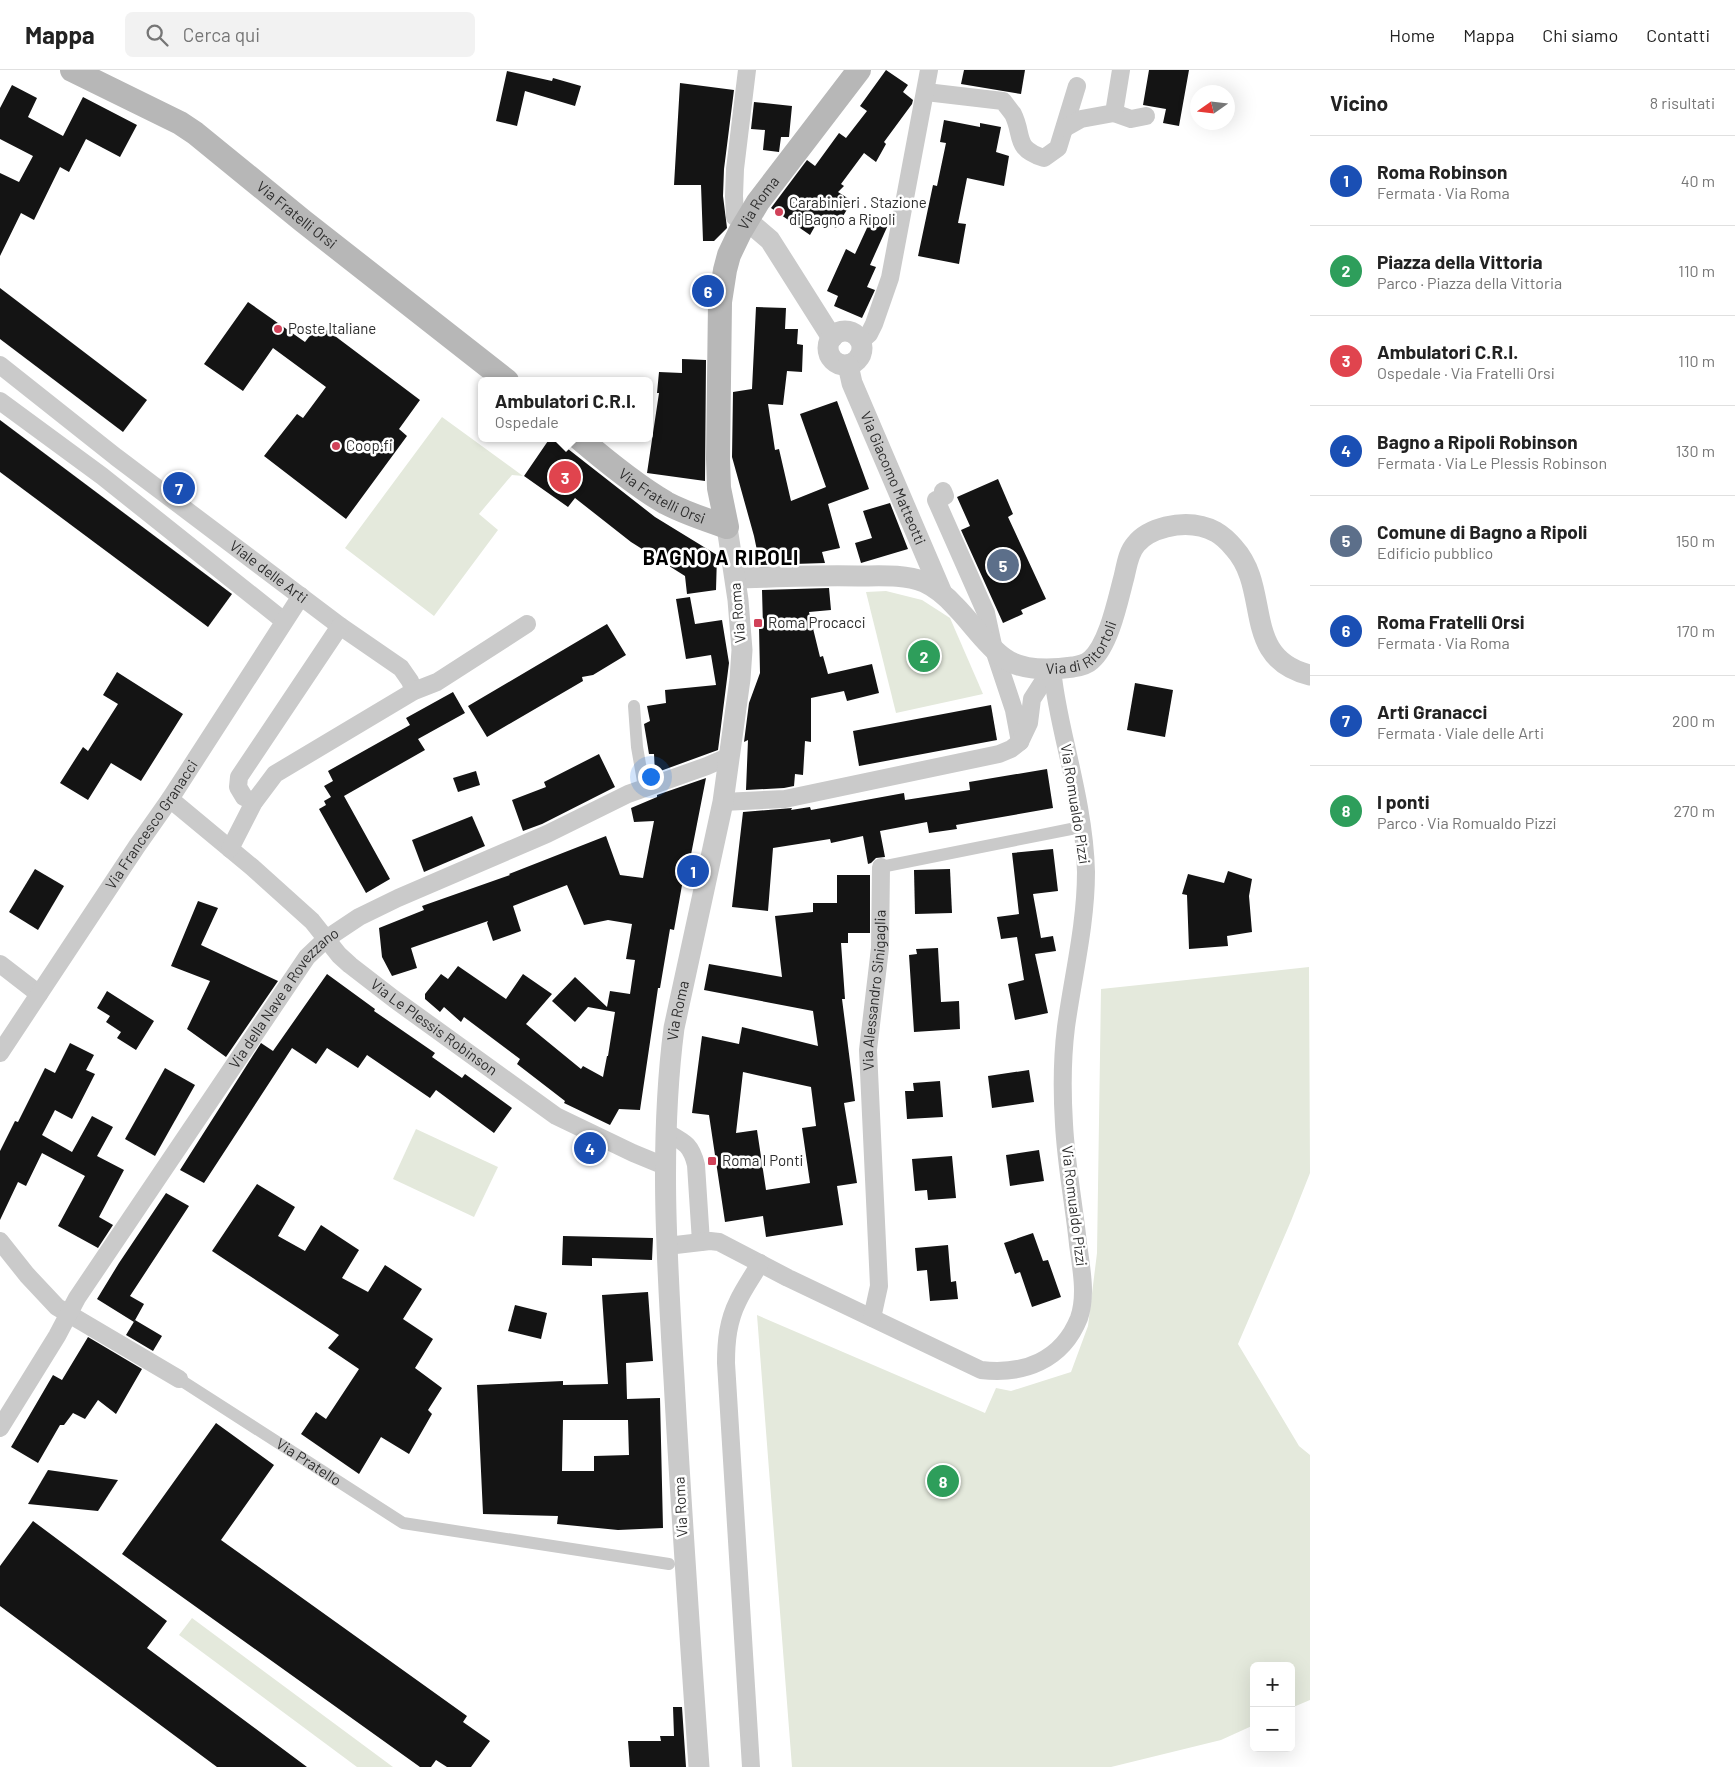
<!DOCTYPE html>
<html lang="it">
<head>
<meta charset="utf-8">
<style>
	body { margin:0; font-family:Barlow,sans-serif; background:#f2f2f2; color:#222 }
	.controls { position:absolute; right:15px; bottom:15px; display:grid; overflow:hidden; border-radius:8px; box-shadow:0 5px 20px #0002 }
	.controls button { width:45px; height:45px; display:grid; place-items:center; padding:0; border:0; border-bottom:1px solid #e0e0e0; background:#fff; color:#222; font:25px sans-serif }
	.compass { position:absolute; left:1190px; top:15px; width:45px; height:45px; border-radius:50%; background:#fff; box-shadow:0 5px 20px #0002; rotate:256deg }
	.you { position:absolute; left:650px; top:706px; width:18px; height:18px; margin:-12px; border:4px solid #fff; border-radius:50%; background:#1a73e8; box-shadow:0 0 0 8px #1a73e833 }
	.badge { display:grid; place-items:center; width:32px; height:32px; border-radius:50%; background:#b45309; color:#fff; font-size:16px; font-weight:700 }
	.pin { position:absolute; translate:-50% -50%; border:2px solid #fff; box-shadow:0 1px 5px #0006 }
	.popup { position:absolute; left:478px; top:307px; width:175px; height:65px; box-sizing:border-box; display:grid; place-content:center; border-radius:8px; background:#fff; filter:drop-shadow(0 1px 4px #0005); font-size:16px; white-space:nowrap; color:#767676 }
	.popup b { font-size:19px; color:#222 }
	.popup::after { content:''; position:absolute; left:50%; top:100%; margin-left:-10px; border:10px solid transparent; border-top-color:#fff }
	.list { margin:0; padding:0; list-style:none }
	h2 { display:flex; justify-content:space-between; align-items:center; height:65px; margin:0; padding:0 20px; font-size:21px }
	h2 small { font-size:16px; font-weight:400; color:#767676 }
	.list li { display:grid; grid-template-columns:32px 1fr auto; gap:15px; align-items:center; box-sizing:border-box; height:90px; padding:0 20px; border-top:1px solid #e0e0e0 }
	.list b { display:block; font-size:19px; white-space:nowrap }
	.list p { margin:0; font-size:16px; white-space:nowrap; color:#767676 }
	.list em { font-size:16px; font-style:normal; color:#767676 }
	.icon { flex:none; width:28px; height:28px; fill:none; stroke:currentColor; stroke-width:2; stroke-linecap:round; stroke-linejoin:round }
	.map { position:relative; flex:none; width:1310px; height:1697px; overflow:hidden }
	header { display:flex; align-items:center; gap:30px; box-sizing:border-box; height:70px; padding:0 25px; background:#fff; border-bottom:1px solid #e0e0e0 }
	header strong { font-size:24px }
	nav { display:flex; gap:28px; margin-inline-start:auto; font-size:18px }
	.search { width:350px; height:45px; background:#f2f2f2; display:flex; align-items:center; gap:12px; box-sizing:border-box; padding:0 18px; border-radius:8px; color:#767676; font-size:19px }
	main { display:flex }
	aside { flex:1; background:#fff }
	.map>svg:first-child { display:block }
	.green { fill:#e4e9dc }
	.building { fill:#141414; fill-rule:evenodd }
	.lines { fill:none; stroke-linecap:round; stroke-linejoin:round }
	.pedestrian { stroke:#cacaca; stroke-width:12 }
	.minor { stroke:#cacaca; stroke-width:18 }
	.tertiary { stroke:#cacaca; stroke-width:21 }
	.secondary { stroke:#b7b7b7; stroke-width:24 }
	.poi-dot { fill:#d14259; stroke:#fff; stroke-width:2 }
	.labels { text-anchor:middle; stroke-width:5; stroke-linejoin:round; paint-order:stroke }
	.poi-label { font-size:15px; fill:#2d2d2d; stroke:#fff; text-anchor:start }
	.street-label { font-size:15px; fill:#2d2d2d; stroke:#fff }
	.district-label { font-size:20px; font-weight:bold; letter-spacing:1px; fill:#000; stroke:#fff }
</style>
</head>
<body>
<header>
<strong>Mappa</strong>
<div class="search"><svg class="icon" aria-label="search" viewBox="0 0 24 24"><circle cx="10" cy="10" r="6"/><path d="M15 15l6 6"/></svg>Cerca qui</div>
<nav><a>Home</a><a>Mappa</a><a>Chi siamo</a><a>Contatti</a></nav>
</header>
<main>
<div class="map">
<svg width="1310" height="1697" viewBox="0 0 1310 1697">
	<rect width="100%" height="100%" fill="#fff"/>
	<!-- green -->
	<g class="green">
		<path d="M442 347 523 406 512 405 479 444 498 460 434 546 345 478Z"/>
		<path d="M886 521 922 530 950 548 983 624 896 643 866 522Z"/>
		<path d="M1309 897 1310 1103 1291 1151 1238 1274 1299 1376 1310 1385V1630L1291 1638V1596H1254V1655L1221 1670 1111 1697H792L757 1245 985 1343 996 1318 1011 1321 1071 1302 1088 1256 1097 1183 1101 919Z"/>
		<path d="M416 1059 498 1097 474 1147 393 1109Z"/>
		<path d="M192 1548 393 1697H357L179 1565Z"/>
	</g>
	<!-- building -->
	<g class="building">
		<path d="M886 0 908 15 903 22 913 30 912 34 884 72 886 74 876 92 864 83 841 114 844 116 838 122 852 131 836 158 819 149 810 165 771 138 807 90 815 96 839 63 846 68 867 41 860 36Z"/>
		<path d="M964 0H1025L1021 24 961 14Z"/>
		<path d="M1149 0H1189L1179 56 1163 53 1166 39 1143 35Z"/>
		<path d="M507 1 552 11 553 8 581 16 575 36 525 21 517 56 496 51Z"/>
		<path d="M680 13 734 20 724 99 723 126 727 158 714 171H703L701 115H674Z"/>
		<path d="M12 15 37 28 28 47 63 66 83 27 137 55 120 87 86 69 69 102 60 97 34 150 21 143 0 186V103L19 112 33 86 0 69V38Z"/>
		<path d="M754 32 792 36 789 67H781L779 82 763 80 765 60 751 59Z"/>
		<path d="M944 50 980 57V53L1001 57 996 82 1009 86 1004 116 967 108 958 153 966 154 959 194 918 186 933 115 937 116 946 73 940 72Z"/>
		<path d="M872 147 888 155 870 195 876 197 867 217 875 220 862 248 834 236 838 226 827 221 846 179 855 184Z"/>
		<path d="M0 218 147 330 123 362 0 269Z"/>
		<path d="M248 232 305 272 319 254 420 330 399 359 407 366 346 449 264 386 297 344 303 348 326 317 273 278 243 321 204 294Z"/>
		<path d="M756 237 786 238 785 259H798L797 274 803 275 802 302 787 301 783 335 768 334 775 380 779 379 791 431 826 417 800 344 837 331 869 419 828 434 840 478 822 482 825 493 760 495 754 466 732 387 733 322 752 319Z"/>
		<path d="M682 289 706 290 705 411 647 403 659 323H657L659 302 682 303Z"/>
		<path d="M0 350 232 524 208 557 0 402Z"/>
		<path d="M550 368H554L655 447 717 485 716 520 687 524 685 506 631 472 575 428 568 437 524 406Z"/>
		<path d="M998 409 1013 444 1008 447 1046 529 1021 540 1023 544 1003 553 961 460 970 456 957 427Z"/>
		<path d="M890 433 908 479 861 493 855 473 872 468 863 441Z"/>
		<path d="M829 518 831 540 809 542 820 587 823 586 828 604 872 594 879 623 847 631 844 621 811 628V672L805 671 803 705 795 704 794 716 784 718 746 720 748 670 744 672 749 633 760 603 759 557H763L762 520Z"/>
		<path d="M690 527 695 554 722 550 729 593 718 680 655 703 654 684H649L644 654 650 651 647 636 666 633 665 620 716 615 711 585 686 589 676 529Z"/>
		<path d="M607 554 626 585 593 605 582 607 583 611 487 667 468 636Z"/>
		<path d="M117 602 183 644 141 711 111 693 88 730 60 713 83 677 88 681 118 634 103 625Z"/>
		<path d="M1135 613 1173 620 1165 667 1127 660Z"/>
		<path d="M453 622 465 643 418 669 425 680 344 726 390 809 366 823 319 739 326 735 324 731 331 727 324 716 333 711 328 701 410 655 406 648Z"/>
		<path d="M991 635 997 670 859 696 853 661Z"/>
		<path d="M599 684 615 717 542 754 523 761 512 730 546 717 544 712Z"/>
		<path d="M1047 699 1053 738 956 755 957 759 929 763 927 752 880 761 885 787 876 788 871 793 868 794 863 766 831 773 830 769 773 778 768 841 732 837 743 742 792 738 791 740 810 737 811 740 904 723 905 730 970 720 969 712Z"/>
		<path d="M476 701 480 715 458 722 453 708Z"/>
		<path d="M706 708 687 805 684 804 674 860 670 859 660 918H658L640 1040 619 1039 610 1055 564 1033 565 1031 517 994 520 989 464 947 461 952 444 937 440 942 425 929V924L441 904 448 909 458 896 506 929 523 904 552 924 526 954 581 999 583 996 603 1007 607 986H608L615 942 588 937 575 952 552 931 575 907 607 937 610 921 630 924 635 890 626 889 632 854 608 850 584 855 567 815 513 836 521 861 493 871 487 853 488 851 411 878 417 898 392 906 382 887 379 858 424 840 422 836 510 805 509 804 606 766 620 805 643 808 654 751 634 752 631 738 657 727V725Z"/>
		<path d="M472 746 485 776 424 802 412 770Z"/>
		<path d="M1053 779 1058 821 1033 824 1041 868 1053 866 1056 881 1035 884 1048 943 1015 950 1008 914 1024 910 1017 867 1001 869 997 847 1019 844 1012 783Z"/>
		<path d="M35 799 64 816 38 860 9 842Z"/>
		<path d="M950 799 952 843 915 844 914 800Z"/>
		<path d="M1228 801 1252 809 1249 826 1252 862 1227 866 1228 876 1189 879 1187 825 1182 824 1188 804 1224 813Z"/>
		<path d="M837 805H870V863H848V873H841L845 929H842L855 1031 844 1033 857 1113 837 1116 843 1155 766 1167 763 1146 725 1152 709 1045 692 1043 702 966 739 974 742 957 818 976 813 941 704 920 709 894 782 907 775 846 813 842V833H837ZM743 1002 811 1017 816 1056 802 1058 810 1113 766 1120 757 1060 736 1063Z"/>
		<path d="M198 831 218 838 201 875 278 911 226 987 187 959 210 911 171 896Z"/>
		<path d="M938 878 941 932 959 931 960 959 914 962 909 885 917 884 916 879Z"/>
		<path d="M327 904 375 939 374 941 435 983 432 987 462 1008 465 1004 512 1038 494 1063 436 1020 430 1028 367 985 358 998 327 978 316 994 292 978 204 1113 180 1100 261 973 273 981Z"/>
		<path d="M107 921 154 951 136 980 117 968 121 962 106 952 110 946 97 938Z"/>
		<path d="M70 973 94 985 86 1000 95 1004 72 1049 55 1040 42 1065 72 1082 92 1046 113 1057 97 1086 124 1100 99 1147 113 1155 98 1178 58 1156 85 1106 42 1083 26 1116 18 1112 0 1150V1081L15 1051 18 1052 45 998 55 1003Z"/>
		<path d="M165 998 195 1015 155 1086 125 1069Z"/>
		<path d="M1029 1000 1034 1032 992 1038 988 1006Z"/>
		<path d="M940 1011 943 1047 907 1049 905 1021H914L913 1013Z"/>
		<path d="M1039 1080 1044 1111 1010 1116 1006 1085Z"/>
		<path d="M952 1086 956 1128 928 1130 927 1120 915 1121 912 1089Z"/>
		<path d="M257 1114 295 1137 278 1166 305 1181 321 1155 359 1180 342 1208 368 1222 385 1195 422 1219 403 1249 433 1269 415 1298 442 1318 428 1340 432 1344 409 1384 381 1367 359 1404 301 1364 316 1342 326 1349 359 1299 328 1278 339 1265 212 1181Z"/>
		<path d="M166 1123 189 1136 130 1226 144 1234 134 1252 97 1229 119 1193Z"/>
		<path d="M1033 1163 1043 1191 1048 1190 1061 1227 1032 1237 1020 1202 1015 1204 1004 1173Z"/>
		<path d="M563 1166 653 1168 652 1190 592 1188V1196L562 1195Z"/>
		<path d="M948 1175 951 1212 956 1211 958 1229 930 1231 927 1200 917 1201 915 1178Z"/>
		<path d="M648 1222 653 1291 626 1293 627 1329 660 1328 663 1458 618 1460 557 1454 558 1446 483 1444 477 1315 563 1311V1315L608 1314 602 1225ZM563 1350H628L629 1385 594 1386V1401H562Z"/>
		<path d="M515 1235 547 1243 541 1269 508 1261Z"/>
		<path d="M135 1250 162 1266 153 1281 126 1265Z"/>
		<path d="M88 1267 142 1299 116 1344 98 1330 85 1349 73 1343 64 1355H60L38 1393 11 1377 53 1305 62 1310Z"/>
		<path d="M216 1353 274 1395 221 1470 467 1646 463 1652 490 1671 471 1697H447L436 1690 431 1697H420L122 1484Z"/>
		<path d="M48 1400 118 1410 98 1441 28 1434Z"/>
		<path d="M33 1451 167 1551 147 1578 307 1697H217L0 1536V1496Z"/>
		<path d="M673 1637H682L686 1697H630L628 1671H661L660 1666H674Z"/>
	</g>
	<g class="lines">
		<!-- pedestrian -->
		<g class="pedestrian">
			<path d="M634 636 637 677 644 717"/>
			<path d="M881 797 1081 757"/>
			<path id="s1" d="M179 1309 403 1453 669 1494"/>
		</g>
		<!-- minor -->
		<g class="minor">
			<path d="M926 22 1003 31C1006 35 1010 40 1013 44 1024 66 1013 78 1044 88L1058 78 1077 16"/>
			<path d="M1114 43 1131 49 1146 46"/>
			<path d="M1065 58 1081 49 1114 43 1121 0"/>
			<path d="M745 154 735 147 734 126 735 99 747 0"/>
			<path d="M861 271 869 264 874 254 890 208 929 0"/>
			<path id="s2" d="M0 295 116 387 340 556 401 598 410 611 414 621"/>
			<path d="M0 331 102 406 284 551"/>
			<path d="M943 421 945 426 936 430 986 543 994 580 1014 640 1020 672"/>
			<path id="s3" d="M170 729 252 797 312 851 339 885 350 895 394 929 556 1046 633 1083 667 1097"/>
			<path d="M254 732 244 727 238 717 239 707 340 556"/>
			<path d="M723 732 785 729 999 684 1011 679 1020 672 1029 653 1032 629 1052 598"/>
			<path d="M230 779 254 732 275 704 414 621 437 612 527 554"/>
			<path d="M0 894 39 924"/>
			<path id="s4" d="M0 983 137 776 170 729 301 526"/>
			<path d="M666 1062C684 1072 691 1074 696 1095L701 1172"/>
			<path d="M0 1171 27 1205 57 1237 179 1309"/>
			<path d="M667 1176 710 1171 719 1172 788 1208 981 1300C1023 1305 1062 1291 1079 1248 1087 1225 1081 1197 1078 1174 1074 1135 1066 1094 1064 1054 1062 1022 1062 989 1066 957 1073 906 1086 854 1086 802 1085 757 1074 711 1064 667 1059 644 1054 622 1052 598"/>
			<path id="s5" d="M872 1248 879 1216 868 980 880 878 881 797"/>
			<path id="s6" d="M0 1358 57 1266 77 1228 307 887 326 869 359 847 398 828 547 764 628 724 707 696 730 686"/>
			<path d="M751 1697 726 1293C726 1271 728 1251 738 1231 744 1218 753 1206 760 1193"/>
		</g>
		<!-- tertiary -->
		<g class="tertiary">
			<path d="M745 154 756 158 770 170 832 268"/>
			<circle cx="845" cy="278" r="17"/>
			<path id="s7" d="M848 295 852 313 941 521"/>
			<path id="s8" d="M736 508C776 507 817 505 858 506 879 506 904 504 924 512 937 518 946 526 955 536 972 553 985 574 1004 588 1022 601 1052 600 1073 597 1079 596 1087 594 1091 590 1109 575 1118 529 1124 507 1127 495 1128 483 1136 474 1144 464 1154 460 1166 457 1183 453 1201 454 1216 462 1223 466 1229 472 1234 478 1272 520 1240 588 1310 605"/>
			<path id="s9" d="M699 1697C690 1568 681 1438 674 1309 667 1192 659 1074 674 958L723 732 740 609 742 580 738 530 727 457"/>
		</g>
		<!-- secondary -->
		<g class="secondary">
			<path id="s10" d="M72 0 180 53 195 63 303 151 507 311"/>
			<path id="s11" d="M579 368C606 391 635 415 666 433 685 443 706 450 727 457L719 418 718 389 720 232 725 200 729 185 740 162 758 132 859 0"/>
		</g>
	</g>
	<!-- markers -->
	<g class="poi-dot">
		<circle cx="779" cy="142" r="5"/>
		<circle cx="278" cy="259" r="5"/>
		<circle cx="336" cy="376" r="5"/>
		<rect x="753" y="548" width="10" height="10" rx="2.5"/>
		<rect x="707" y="1086" width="10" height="10" rx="2.5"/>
	</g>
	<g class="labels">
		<!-- poi labels -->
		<g class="poi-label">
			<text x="789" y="138">Carabinieri . Stazione<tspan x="789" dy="17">di Bagno a Ripoli</tspan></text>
			<text x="288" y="264">Poste Italiane</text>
			<text x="346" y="381">Coop.fi</text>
			<text x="768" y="558">Roma Procacci</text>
			<text x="722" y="1096">Roma I Ponti</text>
		</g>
		<!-- street labels -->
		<g class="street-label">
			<text dy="5" stroke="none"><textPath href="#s11" startOffset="508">Via Roma</textPath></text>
			<text dy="5" stroke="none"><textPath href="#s10" startOffset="269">Via Fratelli Orsi</textPath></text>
			<text dy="5" stroke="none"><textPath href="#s7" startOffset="122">Via Giacomo Matteotti</textPath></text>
			<text dy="5" stroke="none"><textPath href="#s11" startOffset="102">Via Fratelli Orsi</textPath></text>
			<text dy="5" stroke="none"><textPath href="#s2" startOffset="339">Viale delle Arti</textPath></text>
			<text transform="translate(738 543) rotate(-95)" y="5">Via Roma</text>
			<text dy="5" stroke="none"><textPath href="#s8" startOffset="389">Via di Ritortoli</textPath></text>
			<text transform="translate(1075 734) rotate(81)" y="5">Via Romualdo Pizzi</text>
			<text dy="5" stroke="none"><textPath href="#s4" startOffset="274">Via Francesco Granacci</textPath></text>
			<text dy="5" stroke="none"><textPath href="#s5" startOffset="329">Via Alessandro Sinigaglia</textPath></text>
			<text dy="5" stroke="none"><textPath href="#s6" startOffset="516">Via della Nave a Rovezzano</textPath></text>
			<text dy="5" stroke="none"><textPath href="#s9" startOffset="758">Via Roma</textPath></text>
			<text dy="5" stroke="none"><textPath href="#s3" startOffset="350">Via Le Plessis Robinson</textPath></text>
			<text transform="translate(1074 1136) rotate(83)" y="5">Via Romualdo Pizzi</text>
			<text dy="5" stroke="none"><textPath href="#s1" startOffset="154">Via Pratello</textPath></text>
			<text transform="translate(681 1437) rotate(-93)" y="5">Via Roma</text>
		</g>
		<!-- district labels -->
		<g class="district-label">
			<text x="721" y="495">BAGNO A RIPOLI</text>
		</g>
	</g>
</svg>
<div class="controls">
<button>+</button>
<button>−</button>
</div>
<svg class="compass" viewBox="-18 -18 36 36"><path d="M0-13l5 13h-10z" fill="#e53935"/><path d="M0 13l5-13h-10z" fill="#767676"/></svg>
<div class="you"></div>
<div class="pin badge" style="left:693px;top:801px;background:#1a4fb4">1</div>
<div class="pin badge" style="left:924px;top:586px;background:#2e9e5b">2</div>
<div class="pin badge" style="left:565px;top:407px;background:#e0444e">3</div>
<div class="popup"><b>Ambulatori C.R.I.</b>Ospedale</div>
<div class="pin badge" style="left:590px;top:1078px;background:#1a4fb4">4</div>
<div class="pin badge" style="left:1003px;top:495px;background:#5c6f8a">5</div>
<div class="pin badge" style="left:708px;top:221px;background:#1a4fb4">6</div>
<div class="pin badge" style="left:179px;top:418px;background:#1a4fb4">7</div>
<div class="pin badge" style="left:943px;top:1411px;background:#2e9e5b">8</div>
</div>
<aside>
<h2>Vicino<small>8 risultati</small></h2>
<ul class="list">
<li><span class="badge" style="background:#1a4fb4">1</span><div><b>Roma Robinson</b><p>Fermata · Via Roma</p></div><em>40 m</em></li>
<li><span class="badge" style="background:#2e9e5b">2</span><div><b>Piazza della Vittoria</b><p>Parco · Piazza della Vittoria</p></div><em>110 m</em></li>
<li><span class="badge" style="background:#e0444e">3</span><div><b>Ambulatori C.R.I.</b><p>Ospedale · Via Fratelli Orsi</p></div><em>110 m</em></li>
<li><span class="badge" style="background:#1a4fb4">4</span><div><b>Bagno a Ripoli Robinson</b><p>Fermata · Via Le Plessis Robinson</p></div><em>130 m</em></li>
<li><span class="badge" style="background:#5c6f8a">5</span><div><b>Comune di Bagno a Ripoli</b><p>Edificio pubblico</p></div><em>150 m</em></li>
<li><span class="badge" style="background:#1a4fb4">6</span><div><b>Roma Fratelli Orsi</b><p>Fermata · Via Roma</p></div><em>170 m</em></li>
<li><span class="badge" style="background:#1a4fb4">7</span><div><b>Arti Granacci</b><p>Fermata · Viale delle Arti</p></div><em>200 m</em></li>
<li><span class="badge" style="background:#2e9e5b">8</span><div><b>I ponti</b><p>Parco · Via Romualdo Pizzi</p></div><em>270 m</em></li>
</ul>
</aside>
</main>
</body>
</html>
